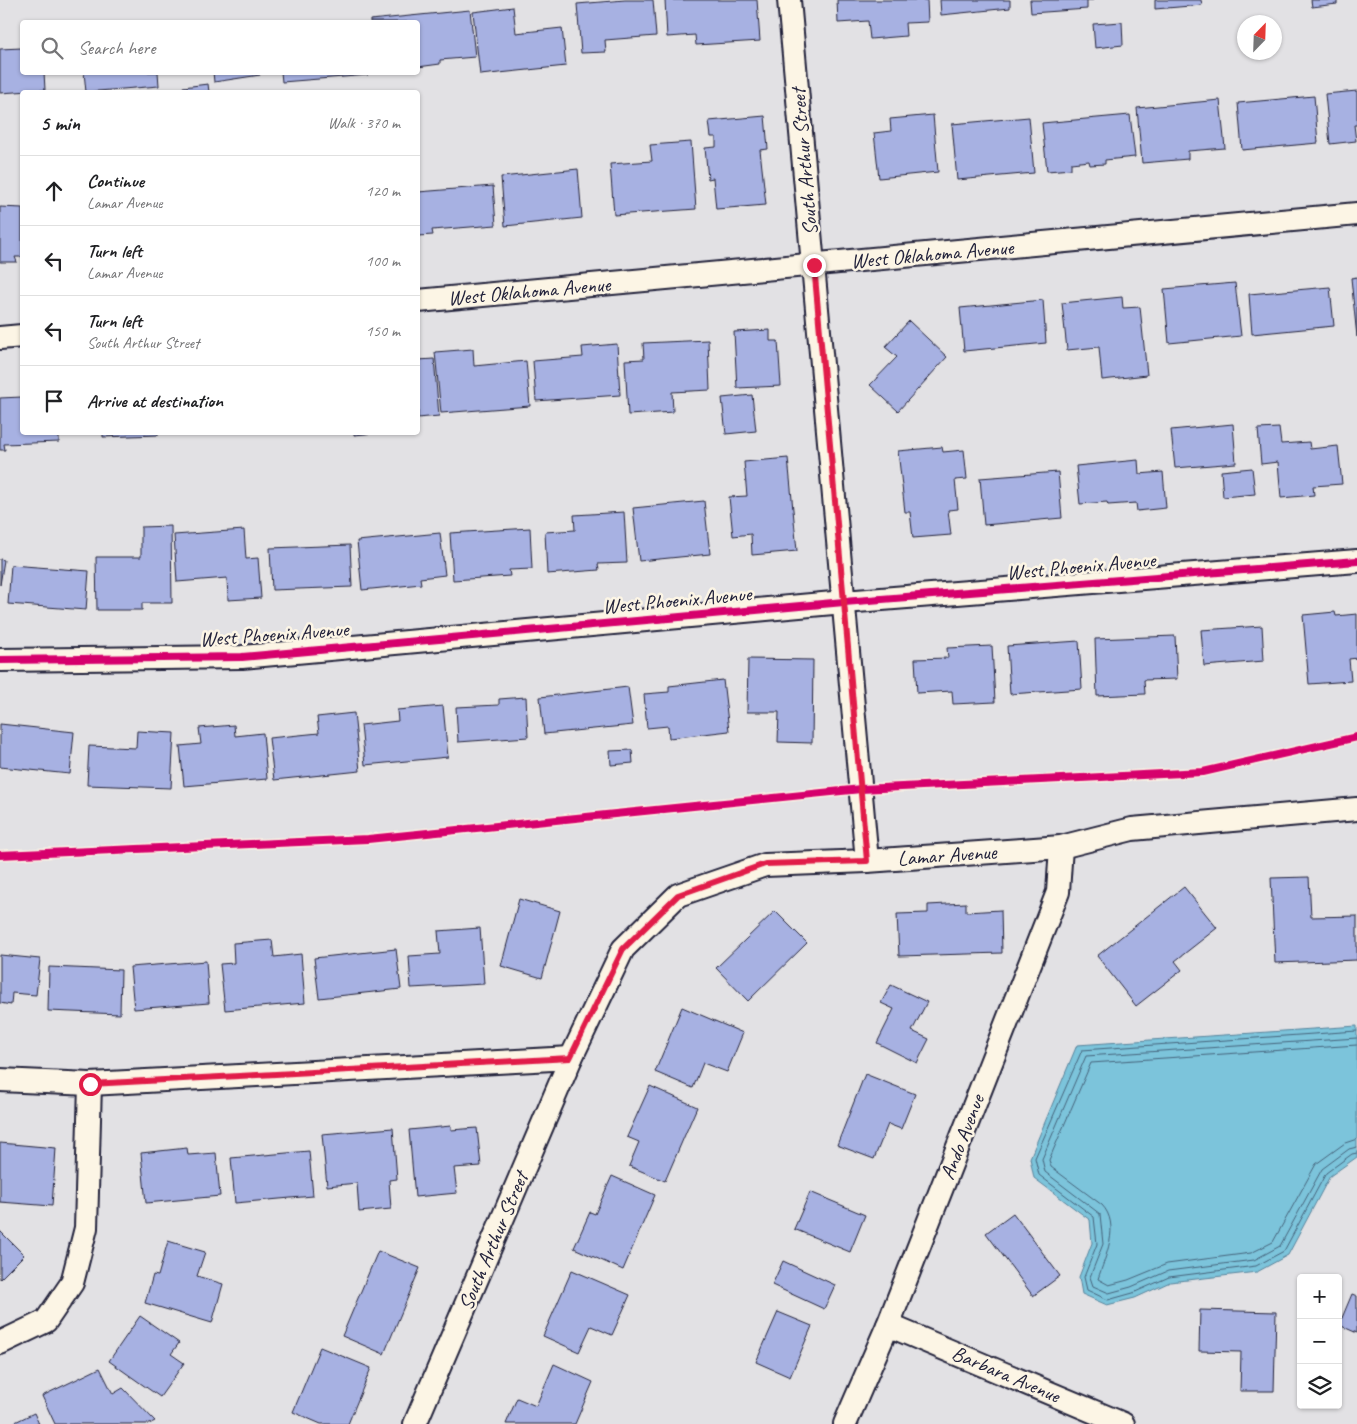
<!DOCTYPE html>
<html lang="en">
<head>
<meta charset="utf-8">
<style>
	body { margin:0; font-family:Caveat,sans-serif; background:#f2f2f2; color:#202124 }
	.controls { position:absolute; right:15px; bottom:15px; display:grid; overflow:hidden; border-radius:5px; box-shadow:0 1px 4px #0004 }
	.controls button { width:45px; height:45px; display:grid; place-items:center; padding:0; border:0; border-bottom:1px solid #e0e0e0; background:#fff; color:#202124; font:25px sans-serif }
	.compass { position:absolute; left:1237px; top:15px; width:45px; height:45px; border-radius:50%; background:#fff; box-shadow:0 1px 4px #0004; rotate:23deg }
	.stop { position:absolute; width:15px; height:15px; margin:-11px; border:4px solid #e11d48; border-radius:50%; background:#fff }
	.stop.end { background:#e11d48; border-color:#fff; box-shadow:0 1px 5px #0008 }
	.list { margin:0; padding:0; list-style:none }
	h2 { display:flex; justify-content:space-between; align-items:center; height:65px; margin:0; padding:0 20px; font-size:21px }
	h2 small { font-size:16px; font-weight:400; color:#757577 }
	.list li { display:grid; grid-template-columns:32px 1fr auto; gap:15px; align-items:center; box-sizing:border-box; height:70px; padding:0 20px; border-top:1px solid #e0e0e0 }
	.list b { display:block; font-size:19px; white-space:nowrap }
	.list p { margin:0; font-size:16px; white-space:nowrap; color:#757577 }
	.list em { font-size:16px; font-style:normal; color:#757577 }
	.icon { flex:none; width:28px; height:28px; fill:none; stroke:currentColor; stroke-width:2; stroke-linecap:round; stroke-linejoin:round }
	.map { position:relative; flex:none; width:1357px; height:1424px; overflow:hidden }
	.search { position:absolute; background:#fff; box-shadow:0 1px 4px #0004; left:20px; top:20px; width:400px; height:55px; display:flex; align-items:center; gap:12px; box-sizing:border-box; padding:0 18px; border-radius:5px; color:#757577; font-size:19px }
	.panel { position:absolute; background:#fff; box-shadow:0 1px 4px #0004; left:20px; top:90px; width:400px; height:345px; border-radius:5px }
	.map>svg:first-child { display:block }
	.water { fill:#7bc4db; stroke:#57839b }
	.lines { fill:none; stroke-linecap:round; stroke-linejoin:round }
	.shore { stroke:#46637b; stroke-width:1 }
	.building { fill:#a7b1e2; stroke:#22223b }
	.street-casing { stroke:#22223b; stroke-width:26 }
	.street { stroke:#fcf5e5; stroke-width:22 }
	.cycleway-casing { stroke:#fcf5e5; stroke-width:11 }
	.cycleway { stroke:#d6006c; stroke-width:8 }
	.route { stroke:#e11d48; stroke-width:6 }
	.labels { text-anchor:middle; stroke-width:5; stroke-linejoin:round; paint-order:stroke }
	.street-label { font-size:21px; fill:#22223b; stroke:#fcf5e5 }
</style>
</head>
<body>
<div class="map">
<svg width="1357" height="1424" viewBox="0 0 1357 1424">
	<rect width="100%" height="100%" fill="#e2e1e4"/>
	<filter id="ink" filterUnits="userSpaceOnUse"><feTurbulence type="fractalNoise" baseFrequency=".02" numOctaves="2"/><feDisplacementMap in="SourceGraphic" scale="10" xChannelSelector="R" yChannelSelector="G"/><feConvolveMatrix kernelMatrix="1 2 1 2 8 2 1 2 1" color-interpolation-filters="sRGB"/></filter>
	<g filter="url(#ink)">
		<!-- water -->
		<path class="water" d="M1357 1026V1157L1330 1176 1288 1255 1257 1272 1170 1282 1135 1298 1107 1305 1082 1294 1079 1277 1092 1243 1090 1220 1034 1178 1030 1158 1077 1045Z"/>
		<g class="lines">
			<!-- shore -->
			<g class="shore">
				<path d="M1357 1031 1082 1050 1035 1158 1039 1175 1094 1217 1097 1244 1084 1277 1087 1290 1108 1300 1133 1293 1169 1277 1256 1266 1284 1251 1326 1173 1352 1154 1357 1153"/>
				<path d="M1357 1038 1086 1056 1042 1159 1045 1172 1100 1214 1103 1244 1090 1277 1093 1286 1109 1293 1131 1287 1168 1271 1254 1260 1280 1246 1322 1169 1349 1149 1357 1147"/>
				<path d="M1357 1045 1091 1063 1049 1160 1051 1167 1102 1205C1121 1225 1105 1257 1098 1279L1109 1285 1128 1280 1167 1264 1251 1253 1273 1242 1316 1164 1345 1143 1357 1139"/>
			</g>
		</g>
		<!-- building -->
		<g class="building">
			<path d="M625 0H653L656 36 605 40 606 52 581 53 577 4Z"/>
			<path d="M665 0H757L760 41 696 45 695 35 667 37Z"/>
			<path d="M837 0H927L928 22 905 23 906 36 870 39 868 21 838 23Z"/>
			<path d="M940 0H1010V8L941 15Z"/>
			<path d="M1030 0H1093H1087V9L1031 13Z"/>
			<path d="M1155 0H1201L1202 5 1155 9Z"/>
			<path d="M1311 0H1337V4L1312 7Z"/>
			<path d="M513 7 516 33 562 28 566 66 480 75 473 12Z"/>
			<path d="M470 10 475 57 440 60V64L418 67V22H370V20Z"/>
			<path d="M1122 22 1123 45 1095 48 1093 24Z"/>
			<path d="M22 48V72H44L45 90 0 93V49Z"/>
			<path d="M84 72H158L159 86 86 92Z"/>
			<path d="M213 72H260V75L214 82Z"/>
			<path d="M281 72H367L368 75 282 82Z"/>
			<path d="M208 84 209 92H183V87Z"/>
			<path d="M1357 91V125H1354L1356 141 1330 144 1325 94Z"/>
			<path d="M1314 96 1318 143 1242 150 1238 103Z"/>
			<path d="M1220 100 1225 148 1188 151V159L1142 163 1137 108Z"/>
			<path d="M933 115 938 172 879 178 874 133 891 131 890 119Z"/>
			<path d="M1130 115 1135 157 1105 160V164L1090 165 1089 161 1071 163V169L1047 171 1042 123Z"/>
			<path d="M765 116 768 149 760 150 766 205 716 209 713 178 708 179 705 148 716 147V137H711L709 121Z"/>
			<path d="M1029 117 1034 173 957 180 952 124Z"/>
			<path d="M691 142 696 209 614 215 610 164 652 161 650 145Z"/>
			<path d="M578 169 582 218 505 226 501 177Z"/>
			<path d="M493 186 496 225 432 230 433 235 418 236V192Z"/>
			<path d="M0 207 22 208V257H15L17 262H0Z"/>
			<path d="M1357 277V337L1351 278Z"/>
			<path d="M1235 283 1241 336 1169 343 1164 289Z"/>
			<path d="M1330 287 1334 326 1252 334 1249 294Z"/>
			<path d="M1122 297 1123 308 1140 307 1147 375 1102 380 1099 347 1067 350 1062 303Z"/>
			<path d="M1043 300 1046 343 964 351 960 308Z"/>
			<path d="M909 321 947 357 898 411 870 385 897 357 885 347Z"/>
			<path d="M770 330V341H778L781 386 737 388 734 332Z"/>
			<path d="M708 340 710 390 672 392 673 412 628 415 625 360 644 359 643 343Z"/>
			<path d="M617 344 620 395 536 401 533 361 583 357 582 347Z"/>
			<path d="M473 349 474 366 526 361 530 406 441 413 435 352Z"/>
			<path d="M434 359 439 416 418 418V360Z"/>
			<path d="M752 395 756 431 726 434 722 398Z"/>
			<path d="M22 397V432H59V442L4 444 5 450H0V398Z"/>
			<path d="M1233 424 1236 463 1175 468 1171 430Z"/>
			<path d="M1279 428 1281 444 1309 442 1310 449 1338 446 1342 484 1313 486 1314 495 1281 498 1278 462 1261 464 1258 429Z"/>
			<path d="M103 432H158V435L103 437Z"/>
			<path d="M354 432H386L354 435Z"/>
			<path d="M942 447 943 452 964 450 967 479 955 480 958 509 948 510 951 535 913 538 910 512H905L898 451Z"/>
			<path d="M788 458 797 551 752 555 751 534 733 536 729 497 747 496 744 462Z"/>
			<path d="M1138 460 1139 474 1163 472 1166 508 1137 511 1136 503 1108 505 1107 502 1080 504 1076 466Z"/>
			<path d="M1252 468 1255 494 1223 497 1221 471Z"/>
			<path d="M1058 472 1062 518 984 525 980 478Z"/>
			<path d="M704 501 710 554 639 561 633 508Z"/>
			<path d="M624 512 627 563 598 564 599 570 547 574 545 532 575 530 574 515Z"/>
			<path d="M171 526 172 603H142V610H97L96 557H141V527Z"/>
			<path d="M530 528 532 569 509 570 510 576 453 580 450 533Z"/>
			<path d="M244 530 246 559 258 558 261 598 228 600 227 578 177 582 174 535Z"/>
			<path d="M440 533 445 575 420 578 421 584 362 590 357 541Z"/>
			<path d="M350 545 352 587 272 590 270 548Z"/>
			<path d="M0 559 4 560 0 585Z"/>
			<path d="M11 565 89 571 86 610 8 604Z"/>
			<path d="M1335 612 1336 616 1357 614V658L1349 659 1351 681 1309 684 1303 615Z"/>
			<path d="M1262 626 1264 661 1204 666 1201 630Z"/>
			<path d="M1175 636 1177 679 1144 680 1145 694 1097 696 1095 639Z"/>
			<path d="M1079 641 1082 689 1010 694 1007 646Z"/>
			<path d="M992 646 995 702 953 704 952 691 917 693 915 659 948 658 947 648Z"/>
			<path d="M748 659 813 660 812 743 778 742 779 712H747Z"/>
			<path d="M723 680 729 731 669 738 668 726 647 728 644 694 669 692V686Z"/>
			<path d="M628 687 633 725 544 734 540 697Z"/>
			<path d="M526 697 528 737 458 742 456 707 499 705V699Z"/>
			<path d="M443 706 448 757 365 765 361 725 398 721 397 710Z"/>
			<path d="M354 713 360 771 274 780 269 738 319 733 317 717Z"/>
			<path d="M0 724 74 732 70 774 0 767Z"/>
			<path d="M234 725 235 736 263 733 267 779 184 786 180 746 201 744 199 728Z"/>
			<path d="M137 731 174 733 171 788 87 785 89 746 136 748Z"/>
			<path d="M632 750 633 763 611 765 610 751Z"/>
			<path d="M1309 877 1311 917 1357 916V960L1275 963 1271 878Z"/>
			<path d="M1184 887 1217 928 1175 961 1182 970 1136 1006 1097 956Z"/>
			<path d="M519 899 560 911 542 978 501 966Z"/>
			<path d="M966 903V912L1001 910 1002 953 899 956 897 914 928 913V905Z"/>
			<path d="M775 911 807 943 748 1001 716 968Z"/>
			<path d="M480 928 484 984 411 988 409 956 440 954 438 931Z"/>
			<path d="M272 940 274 957 301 954 305 1003 225 1010 220 964 234 963 233 943Z"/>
			<path d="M396 949 401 989 319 998 314 958Z"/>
			<path d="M0 955 40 959 36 995 12 993 11 1005 0 1003Z"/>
			<path d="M206 961 209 1003 134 1009 130 967Z"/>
			<path d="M49 967 121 970 120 1014 48 1011Z"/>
			<path d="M891 985 927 1002 912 1031 929 1039 917 1063 877 1043 894 1009 881 1003Z"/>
			<path d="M682 1007 743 1033 727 1072 703 1063 693 1088 655 1072Z"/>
			<path d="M865 1074 915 1094 901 1129 888 1124 874 1159 837 1145Z"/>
			<path d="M650 1086 697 1107 665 1181 629 1166 639 1142 627 1137Z"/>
			<path d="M451 1126V1130L477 1128 481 1166 454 1168 457 1193 415 1197 409 1130Z"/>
			<path d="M393 1128 397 1179 389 1180 391 1209 359 1212 357 1183 327 1186 322 1134Z"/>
			<path d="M0 1143 56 1148 52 1206 0 1202Z"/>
			<path d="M187 1148 188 1155 216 1153 220 1196 146 1203 141 1153Z"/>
			<path d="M309 1151 313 1196 235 1203 231 1158Z"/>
			<path d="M612 1176 655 1195 623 1270 574 1248 590 1212 595 1214Z"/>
			<path d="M810 1192 865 1215 850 1252 794 1229Z"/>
			<path d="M1013 1213 1060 1276 1033 1296 986 1233Z"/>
			<path d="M0 1231 24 1255 0 1279Z"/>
			<path d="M168 1241 205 1252 197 1276 223 1284 212 1323 145 1303 153 1275 158 1276Z"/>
			<path d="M378 1251 420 1268 384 1354 342 1336Z"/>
			<path d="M783 1261 835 1285 824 1309 772 1285Z"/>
			<path d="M572 1270 630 1295 612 1335 591 1326 579 1352 543 1336Z"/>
			<path d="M1352 1294 1357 1296V1333L1339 1325Z"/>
			<path d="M1200 1310 1276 1312 1274 1391H1240L1241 1352 1199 1351Z"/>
			<path d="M778 1312 812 1326 790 1377 756 1362Z"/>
			<path d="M140 1316 179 1343 171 1354 184 1363 160 1397 109 1361Z"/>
			<path d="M320 1347 371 1368 348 1424H321L293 1412Z"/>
			<path d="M554 1364 593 1382 575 1424H506L517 1398 536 1406Z"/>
			<path d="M100 1368 113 1394 123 1388 155 1421 149 1424H55L42 1396Z"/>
			<path d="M34 1413 39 1424H11Z"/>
		</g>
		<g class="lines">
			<!-- street casing -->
			<g class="street-casing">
				<g id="street">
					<path d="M789 0 867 861"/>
					<path d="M418 301 1357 214"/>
					<path d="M0 338 22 336"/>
					<path d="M0 660 242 657 844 602 1357 561"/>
					<path d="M0 1080 90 1084 571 1058"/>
					<path d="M888 1325 1123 1424"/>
					<path d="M0 1343 46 1321 72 1283 86 1228 90 1084"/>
					<path d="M415 1424 571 1058 623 949 678 895 765 865 867 861 1061 847 1132 829 1357 809"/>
					<path d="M845 1424 888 1325 1058 892 1061 847"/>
				</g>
			</g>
			<!-- street -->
			<use href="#street" class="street"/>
			<!-- cycleway casing -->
			<g class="cycleway-casing">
				<g id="cycleway">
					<path d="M0 660 242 657 844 602 1357 561"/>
					<path d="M0 855 368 839 861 789 1203 772 1357 737"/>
				</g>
			</g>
			<!-- cycleway -->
			<use href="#cycleway" class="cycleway"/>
		</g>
	</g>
	<g class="lines" filter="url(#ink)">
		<!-- route -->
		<path class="route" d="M90 1084 570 1058 623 949 678 895 765 864 867 861 814 265"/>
	</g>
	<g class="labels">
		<!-- street labels -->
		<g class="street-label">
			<text transform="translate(804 162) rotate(-95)" y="7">South Arthur Street</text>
			<text transform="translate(932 254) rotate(-5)" y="7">West Oklahoma Avenue</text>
			<text transform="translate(529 291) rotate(-5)" y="7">West Oklahoma Avenue</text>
			<text transform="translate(1081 566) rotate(-5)" y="7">West Phoenix Avenue</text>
			<text transform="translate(677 600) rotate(-5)" y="7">West Phoenix Avenue</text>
			<text transform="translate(274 634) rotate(-4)" y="7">West Phoenix Avenue</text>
			<text transform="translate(947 855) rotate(-4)" y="7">Lamar Avenue</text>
			<text transform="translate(962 1137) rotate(-69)" y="7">Ando Avenue</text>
			<text transform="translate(493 1241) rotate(-67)" y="7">South Arthur Street</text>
			<text transform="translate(1006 1374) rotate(23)" y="7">Barbara Avenue</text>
		</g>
	</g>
</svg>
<div class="controls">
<button>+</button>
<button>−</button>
<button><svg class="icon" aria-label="layers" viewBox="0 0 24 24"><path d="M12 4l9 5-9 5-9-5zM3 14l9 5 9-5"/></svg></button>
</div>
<svg class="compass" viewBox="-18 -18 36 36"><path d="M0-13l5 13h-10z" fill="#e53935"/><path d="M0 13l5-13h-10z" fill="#757577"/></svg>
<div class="stop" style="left:90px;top:1084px"></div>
<div class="stop end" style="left:814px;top:265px"></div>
<div class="search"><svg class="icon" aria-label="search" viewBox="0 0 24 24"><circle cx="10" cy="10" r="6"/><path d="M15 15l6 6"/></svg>Search here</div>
<section class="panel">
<h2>5 min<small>Walk · 370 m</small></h2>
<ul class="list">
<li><svg class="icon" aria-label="ahead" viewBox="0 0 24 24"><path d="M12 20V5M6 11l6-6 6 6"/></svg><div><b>Continue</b><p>Lamar Avenue</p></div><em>120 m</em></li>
<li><svg class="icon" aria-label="left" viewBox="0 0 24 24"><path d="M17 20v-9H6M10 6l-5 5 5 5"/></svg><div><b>Turn left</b><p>Lamar Avenue</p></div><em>100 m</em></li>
<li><svg class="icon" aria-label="left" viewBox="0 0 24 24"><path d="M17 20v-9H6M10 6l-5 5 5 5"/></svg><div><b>Turn left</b><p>South Arthur Street</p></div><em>150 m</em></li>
<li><svg class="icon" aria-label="arrive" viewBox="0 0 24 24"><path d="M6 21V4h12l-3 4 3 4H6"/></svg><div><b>Arrive at destination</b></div></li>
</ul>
</section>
</div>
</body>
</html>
